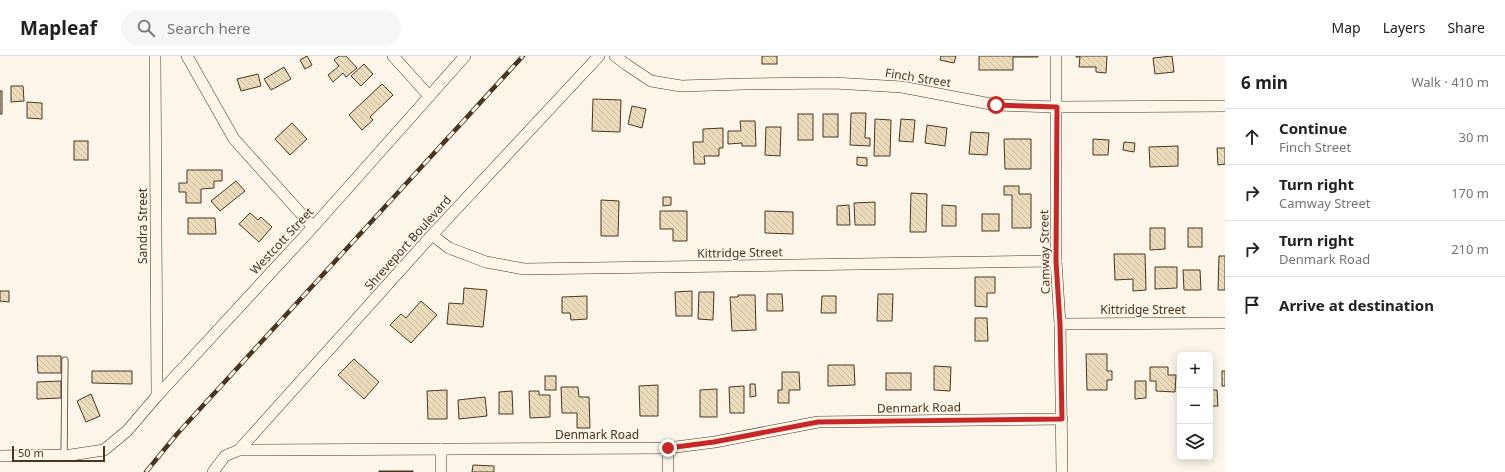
<!DOCTYPE html>
<html lang="en">
<head>
<meta charset="utf-8">
<style>
	body { margin:0; font-family:"Noto Sans",sans-serif; background:#f6f6f6; color:#202124 }
	.controls { position:absolute; right:12px; bottom:12px; display:grid; overflow:hidden; border-radius:6px; box-shadow:0 2px 10px #0003 }
	.controls button { width:36px; height:36px; display:grid; place-items:center; padding:0; border:0; border-bottom:1px solid #e0e0e0; background:#fff; color:#202124; font:20px sans-serif }
	.scale { position:absolute; left:12px; bottom:10px; width:93px; box-sizing:border-box; padding-left:4px; border:2px solid #4a3520; border-top:0; font-size:11px; line-height:14px; white-space:nowrap; color:#4a3520; -webkit-text-stroke:3px #fbf6e9; paint-order:stroke }
	.stop { position:absolute; width:12px; height:12px; margin:-9px; border:3px solid #c62828; border-radius:50%; background:#fff }
	.stop.end { background:#c62828; border-color:#fff; box-shadow:0 1px 4px #0008 }
	.list { margin:0; padding:0; list-style:none }
	h2 { display:flex; justify-content:space-between; align-items:center; height:52px; margin:0; padding:0 16px; font-size:17px }
	h2 small { font-size:13px; font-weight:400; color:#757577 }
	.list li { display:grid; grid-template-columns:26px 1fr auto; gap:12px; align-items:center; box-sizing:border-box; height:56px; padding:0 16px; border-top:1px solid #e0e0e0 }
	.list b { display:block; font-size:15px; white-space:nowrap }
	.list p { margin:0; font-size:13px; white-space:nowrap; color:#757577 }
	.list em { font-size:13px; font-style:normal; color:#757577 }
	.icon { flex:none; width:22px; height:22px; fill:none; stroke:currentColor; stroke-width:2; stroke-linecap:round; stroke-linejoin:round }
	.map { position:relative; flex:none; width:1225px; height:416px; overflow:hidden }
	header { display:flex; align-items:center; gap:24px; box-sizing:border-box; height:56px; padding:0 20px; background:#fff; border-bottom:1px solid #e0e0e0 }
	header strong { font-size:19px }
	nav { display:flex; gap:22px; margin-inline-start:auto; font-size:14px }
	.search { width:280px; height:36px; background:#f6f6f6; display:flex; align-items:center; gap:10px; box-sizing:border-box; padding:0 14px; border-radius:22px; color:#757577; font-size:15px }
	main { display:flex }
	aside { flex:1; background:#fff }
	.map>svg:first-child { display:block }
	.building { fill:url(#building-back-hatch); stroke:#4a3520 }
	.lines { fill:none; stroke-linecap:round; stroke-linejoin:round }
	.service-casing { stroke:#4a3520; stroke-width:7 }
	.minor-casing { stroke:#4a3520; stroke-width:12 }
	.service { stroke:#fbf6e9; stroke-width:5.5 }
	.minor { stroke:#fbf6e9; stroke-width:11 }
	.rail-casing { stroke:#4a3520; stroke-width:4.5 }
	.rail { stroke:#fbf6e9; stroke-width:3; stroke-dasharray:9; stroke-linecap:butt }
	.route { stroke:#c62828; stroke-width:5 }
	.labels { text-anchor:middle; stroke-width:3; stroke-linejoin:round; paint-order:stroke }
	.street-label { font-size:12px; fill:#4a3520; stroke:#fbf6e9 }
</style>
</head>
<body>
<header>
<strong>Mapleaf</strong>
<div class="search"><svg class="icon" aria-label="search" viewBox="0 0 24 24"><circle cx="10" cy="10" r="6"/><path d="M15 15l6 6"/></svg>Search here</div>
<nav><a>Map</a><a>Layers</a><a>Share</a></nav>
</header>
<main>
<div class="map">
<svg width="1225" height="416" viewBox="0 0 1225 416">
	<defs>
		<pattern id="building-back-hatch" width="6" height="6" patternUnits="userSpaceOnUse"><rect width="6" height="6" fill="#ecdcbc"/><path d="M-1 5l2 2M0 0l6 6M5-1l2 2" fill="none" stroke="#ccbda1"/></pattern>
	</defs>
	<rect width="100%" height="100%" fill="#fbf6e9"/>
	<!-- building -->
	<g class="building">
		<path d="M307 0 312 9 305 13 300 4Z"/>
		<path d="M339 0H346L357 12 346 21 343 17 333 26 328 19 339 10 334 4Z"/>
		<rect x="762" y="0" width="15" height="8"/>
		<path d="M941 0H956L954 7 940 4Z"/>
		<path d="M979 0H1038V1H1013V14H979Z"/>
		<path d="M1076 0H1107L1106 17 1096 16V11H1079L1080 1H1076Z"/>
		<path d="M1172 0 1174 16 1155 18 1153 2Z"/>
		<path d="M364 8 373 18 361 30 351 20Z"/>
		<path d="M284 11 291 23 271 34 264 23Z"/>
		<path d="M258 18 261 30 241 35 237 23Z"/>
		<path d="M382 28 393 39 370 61 373 64 362 74 349 59Z"/>
		<path d="M11 30H23L24 45 11 46Z"/>
		<rect x="0" y="35" width="2" height="23"/>
		<path d="M593 43 621 44 620 76 592 75Z"/>
		<path d="M27 46 42 47V63L27 62Z"/>
		<path d="M632 50 646 53 642 72 628 68Z"/>
		<path d="M851 57H866L865 82H870V90L850 89Z"/>
		<rect x="798" y="58" width="15" height="26"/>
		<rect x="823" y="58" width="15" height="23"/>
		<path d="M875 63 891 64 890 100H874Z"/>
		<path d="M901 63 915 64 913 86 899 85Z"/>
		<path d="M740 65H755L756 90H742V87L728 88V75H741Z"/>
		<path d="M292 67 307 83 290 99 275 83Z"/>
		<path d="M927 69 947 72 945 90 925 87Z"/>
		<path d="M766 71H781L780 100 765 99Z"/>
		<path d="M723 72V92H719V100H704L705 108H694L693 86H703V73Z"/>
		<path d="M971 76 989 77 987 99 969 98Z"/>
		<path d="M1004 83H1031V113H1005Z"/>
		<path d="M1093 83 1109 84 1108 99H1093Z"/>
		<rect x="74" y="85" width="14" height="19"/>
		<path d="M1124 86 1135 87 1134 96 1123 94Z"/>
		<path d="M1178 90V110L1150 111 1149 91Z"/>
		<path d="M1217 92H1225V108L1218 109Z"/>
		<path d="M857 101 867 102V110L857 109Z"/>
		<path d="M187 114H222V125H214V132L201 133V147H186V136H179V127H187Z"/>
		<path d="M236 125 245 135 220 155 211 145Z"/>
		<path d="M1004 130H1019V138H1031V172H1012V139H1004Z"/>
		<path d="M911 137 927 138 926 176H910Z"/>
		<path d="M663 141H671V149L663 150Z"/>
		<path d="M601 144 619 145 618 180H601Z"/>
		<path d="M875 146V169H855L854 147Z"/>
		<path d="M849 149 850 169H837V150Z"/>
		<path d="M942 149 956 150V170H942Z"/>
		<path d="M660 155H687V185H673V173H660Z"/>
		<path d="M765 155 793 156V178L765 177Z"/>
		<path d="M250 157 258 164 261 161 272 171 259 186 239 168Z"/>
		<rect x="982" y="158" width="17" height="17"/>
		<path d="M188 162H215L216 178H188Z"/>
		<path d="M1150 172H1165V193L1150 194Z"/>
		<rect x="1188" y="172" width="14" height="19"/>
		<path d="M1114 198H1145L1146 234 1133 235V223L1115 224Z"/>
		<path d="M1219 200H1225V234H1218Z"/>
		<path d="M1155 211H1177V232L1155 233Z"/>
		<path d="M1183 214H1200L1201 234H1184Z"/>
		<path d="M975 221H995V237H987V251L975 250Z"/>
		<path d="M464 232 487 234 483 271 447 268 449 247 463 248Z"/>
		<path d="M0 235H9V246L0 245Z"/>
		<path d="M692 235V260H676L675 236Z"/>
		<path d="M699 236H714L713 264 698 263Z"/>
		<path d="M767 238H782L783 255H767Z"/>
		<path d="M878 238H893L892 265H877Z"/>
		<path d="M738 239H755L756 274 732 275 730 241H738Z"/>
		<path d="M587 240V263L571 264 570 257H562V241Z"/>
		<path d="M822 240H836V257H821Z"/>
		<path d="M421 245 437 259 411 287 390 269 401 258 406 262Z"/>
		<path d="M975 262H987L988 285H975Z"/>
		<path d="M1086 298H1107V315H1112V324H1107V334H1087Z"/>
		<path d="M37 300H61V317H38Z"/>
		<path d="M354 303 379 326 364 343 338 319Z"/>
		<path d="M828 309H854L855 329 828 330Z"/>
		<path d="M934 310 951 311 950 335 934 334Z"/>
		<path d="M1150 311H1168V319H1176L1175 336 1156 335V325H1150Z"/>
		<path d="M92 315H132V328L92 327Z"/>
		<rect x="1222" y="315" width="3" height="15"/>
		<path d="M782 316H799L800 334H789V347H778V334H782Z"/>
		<rect x="886" y="317" width="25" height="17"/>
		<rect x="545" y="320" width="11" height="14"/>
		<path d="M61 325V342L37 343V326Z"/>
		<path d="M1135 325H1146V342L1135 343Z"/>
		<path d="M750 328H755L756 340 750 341Z"/>
		<path d="M658 329V360H640L639 330Z"/>
		<path d="M744 330V357H730L729 331Z"/>
		<path d="M561 331H578L579 341H589L590 372H577V357H562Z"/>
		<path d="M717 333V361H700V334Z"/>
		<path d="M447 334V363H428L427 335Z"/>
		<path d="M1210 334H1217L1218 350H1210Z"/>
		<path d="M512 335 513 358H499V336Z"/>
		<path d="M529 335H539V339H550V361L530 362Z"/>
		<path d="M91 338 100 360 86 366 77 345Z"/>
		<path d="M485 341 487 360 459 363 458 344Z"/>
		<path d="M473 409 494 410V416H472Z"/>
		<rect x="379" y="415" width="34" height="1"/>
	</g>
	<g class="lines">
		<!-- service casing -->
		<g class="service-casing">
			<path id="service" d="M64 399 65 304"/>
		</g>
		<!-- minor casing -->
		<g class="minor-casing">
			<g id="minor">
				<path d="M155 0 157 340"/>
				<path d="M187 0 234 83 313 171"/>
				<path d="M393 0 429 40"/>
				<path d="M615 0 627 9 651 25 681 30 744 28 834 27 902 31 996 49 1057 51 1225 50"/>
				<path d="M1056 0V205L1060 268 1062 416"/>
				<path d="M432 179 449 192 486 206 524 213 1056 205"/>
				<path d="M1060 268 1225 267"/>
				<path d="M441 393V416"/>
				<path d="M239 394 432 179 599 0"/>
				<path d="M0 400 71 399 104 394 127 375 157 340 313 171 465 0"/>
				<path d="M213 416 225 400 239 394 668 392 715 386 818 366 1062 363"/>
				<path d="M668 416V392"/>
			</g>
		</g>
		<!-- service -->
		<use href="#service" class="service"/>
		<!-- minor -->
		<use href="#minor" class="minor"/>
		<!-- rail casing -->
		<g class="rail-casing">
			<path id="rail" d="M146 416 177 378 523 0"/>
		</g>
		<!-- rail -->
		<use href="#rail" class="rail"/>
	</g>
	<g class="lines">
		<!-- route -->
		<path class="route" d="M668 392 714 386 818 366 1062 363 1060 268 1056 205 1057 51 996 49"/>
	</g>
	<g class="labels">
		<!-- street labels -->
		<g class="street-label">
			<text transform="translate(918 22) rotate(9)" y="4">Finch Street</text>
			<text transform="translate(143 170) rotate(-90)" y="4">Sandra Street</text>
			<text transform="translate(282 185) rotate(-47)" y="4">Westcott Street</text>
			<text transform="translate(408 187) rotate(-48)" y="4">Shreveport Boulevard</text>
			<text transform="translate(1045 196) rotate(-91)" y="4">Camway Street</text>
			<text transform="translate(740 197) rotate(-1)" y="4">Kittridge Street</text>
			<text x="1143" y="258">Kittridge Street</text>
			<text transform="translate(919 352) rotate(-1)" y="4">Denmark Road</text>
			<text x="597" y="383">Denmark Road</text>
		</g>
	</g>
</svg>
<div class="controls">
<button>+</button>
<button>−</button>
<button><svg class="icon" aria-label="layers" viewBox="0 0 24 24"><path d="M12 4l9 5-9 5-9-5zM3 14l9 5 9-5"/></svg></button>
</div>
<div class="scale">50 m</div>
<div class="stop" style="left:996px;top:49px"></div>
<div class="stop end" style="left:668px;top:392px"></div>
</div>
<aside>
<h2>6 min<small>Walk · 410 m</small></h2>
<ul class="list">
<li><svg class="icon" aria-label="ahead" viewBox="0 0 24 24"><path d="M12 20V5M6 11l6-6 6 6"/></svg><div><b>Continue</b><p>Finch Street</p></div><em>30 m</em></li>
<li><svg class="icon" aria-label="right" viewBox="0 0 24 24"><path d="M7 20v-9h11M14 6l5 5-5 5"/></svg><div><b>Turn right</b><p>Camway Street</p></div><em>170 m</em></li>
<li><svg class="icon" aria-label="right" viewBox="0 0 24 24"><path d="M7 20v-9h11M14 6l5 5-5 5"/></svg><div><b>Turn right</b><p>Denmark Road</p></div><em>210 m</em></li>
<li><svg class="icon" aria-label="arrive" viewBox="0 0 24 24"><path d="M6 21V4h12l-3 4 3 4H6"/></svg><div><b>Arrive at destination</b></div></li>
</ul>
</aside>
</main>
</body>
</html>
